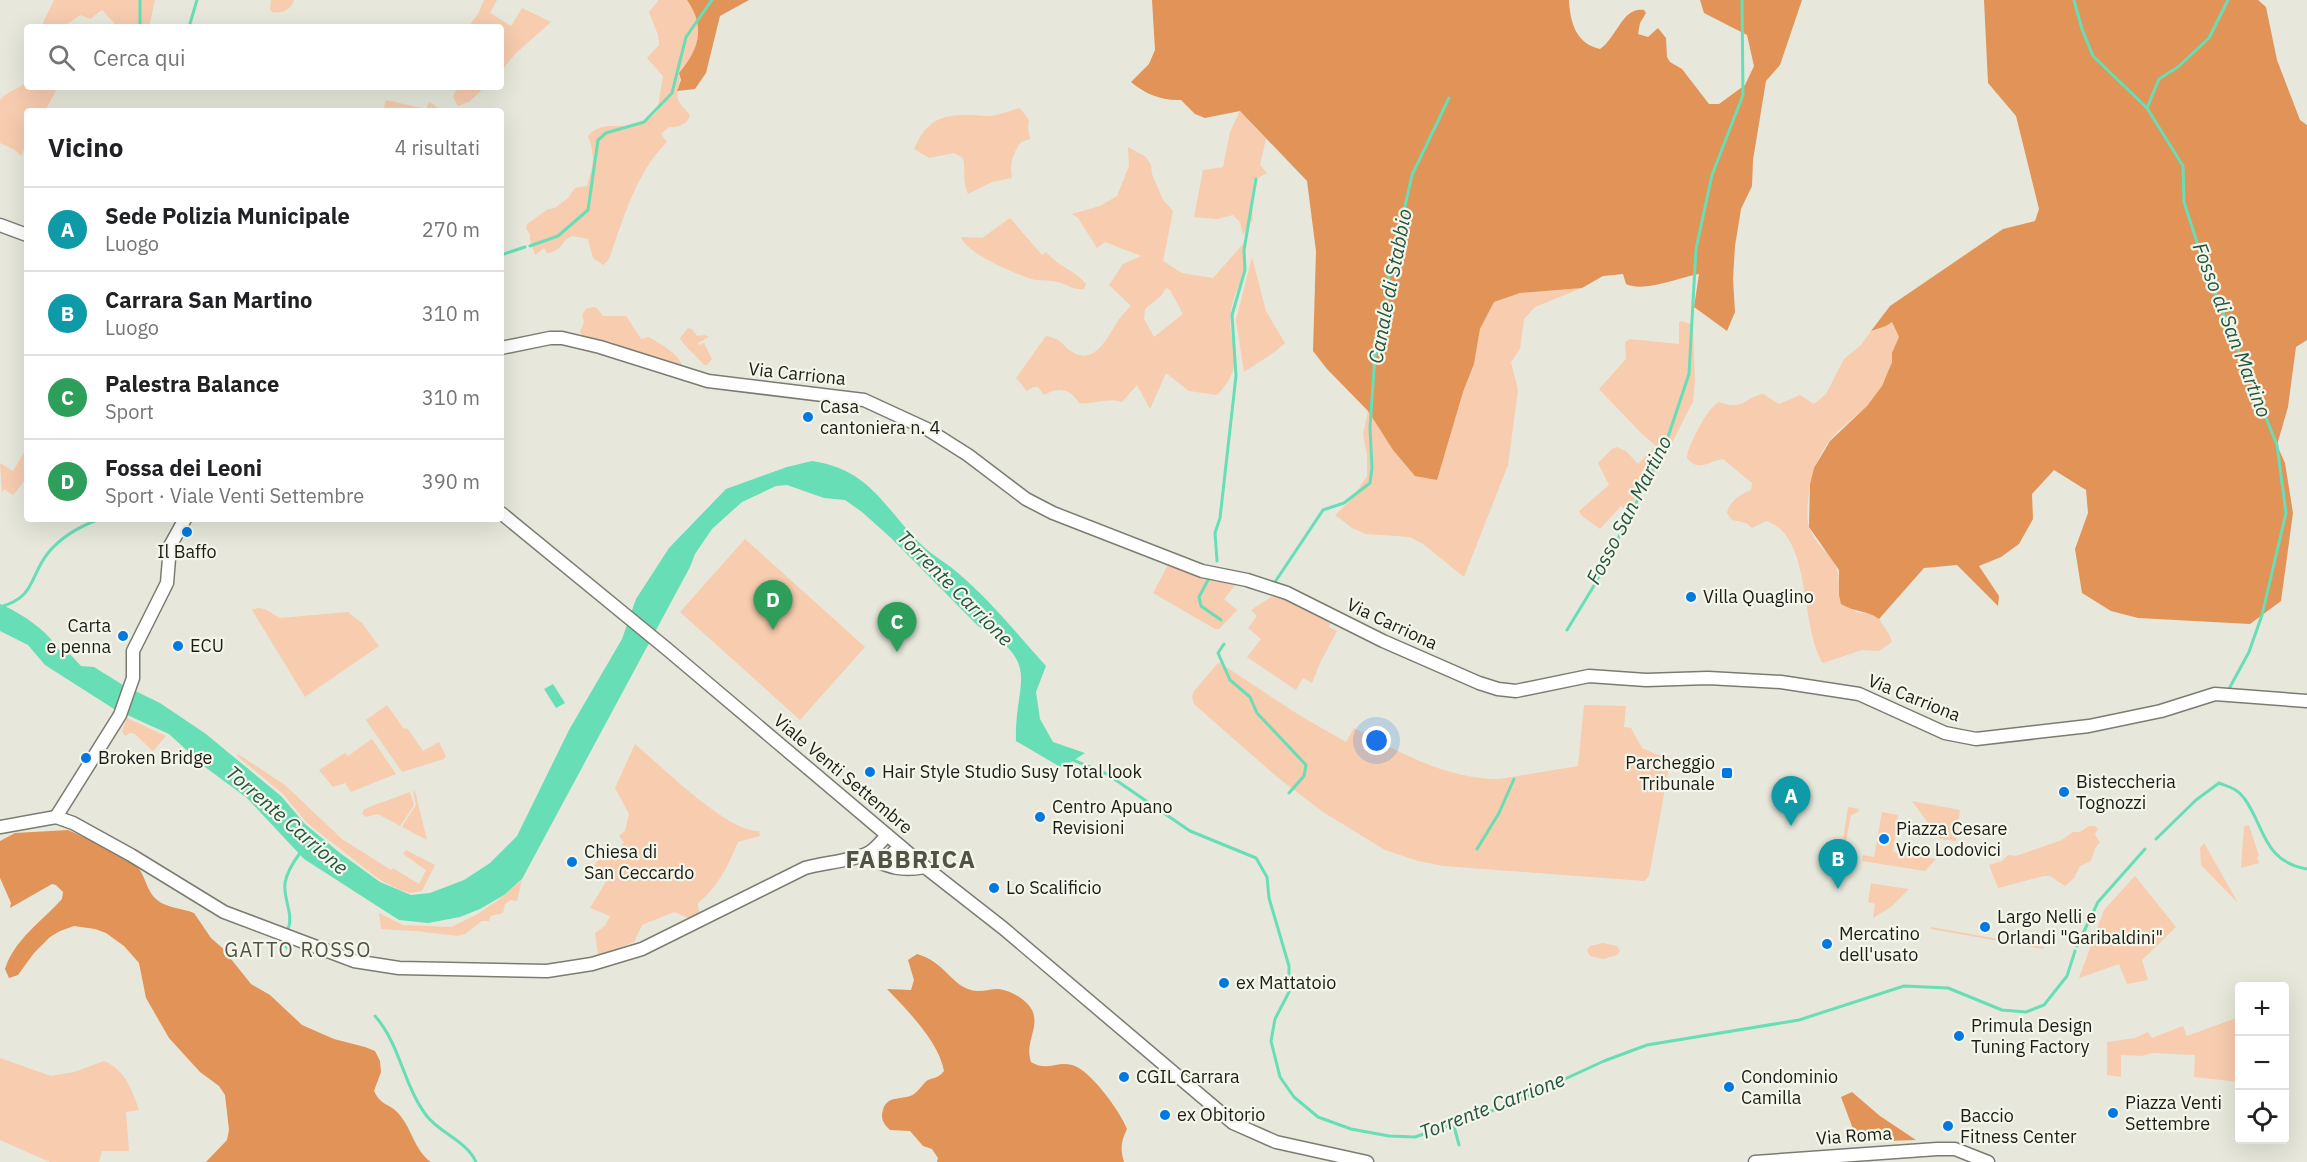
<!DOCTYPE html>
<html lang="it">
<head>
<meta charset="utf-8">
<style>
	body { margin:0; font-family:"IBM Plex Sans",sans-serif; background:#f2f2f2; color:#202124 }
	.controls { position:absolute; right:18px; bottom:18px; display:grid; overflow:hidden; border-radius:6px; box-shadow:0 6px 24px #0002 }
	.controls button { width:54px; height:54px; display:grid; place-items:center; padding:0; border:0; border-bottom:2px solid #e0e0e0; background:#fff; color:#202124; font:30px sans-serif }
	.you { position:absolute; left:1377px; top:741px; width:21px; height:21px; margin:-15px; border:4px solid #fff; border-radius:50%; background:#1a73e8; box-shadow:0 0 0 9px #1a73e833 }
	.badge { display:grid; place-items:center; width:39px; height:39px; border-radius:50%; background:#111827; color:#fff; font-size:20px; font-weight:700 }
	.pin { position:absolute; translate:-50% -50px; filter:drop-shadow(0 2px 3px #0008) }
	.pin::after { content:''; position:absolute; top:32px; width:21px; height:18px; background:inherit; clip-path:polygon(0 0,100% 0,50% 100%) }
	.list { margin:0; padding:0; list-style:none }
	h2 { display:flex; justify-content:space-between; align-items:center; height:78px; margin:0; padding:0 24px; font-size:26px }
	h2 small { font-size:20px; font-weight:400; color:#757577 }
	.list li { display:grid; grid-template-columns:39px 1fr auto; gap:18px; align-items:center; box-sizing:border-box; height:84px; padding:0 24px; border-top:2px solid #e0e0e0 }
	.list b { display:block; font-size:22px; white-space:nowrap }
	.list p { margin:0; font-size:20px; white-space:nowrap; color:#757577 }
	.list em { font-size:20px; font-style:normal; color:#757577 }
	.icon { flex:none; width:33px; height:33px; fill:none; stroke:currentColor; stroke-width:2; stroke-linecap:round; stroke-linejoin:round }
	.map { position:relative; flex:none; width:2307px; height:1162px; overflow:hidden }
	.search { position:absolute; background:#fff; box-shadow:0 6px 24px #0002; left:24px; top:24px; width:480px; height:66px; display:flex; align-items:center; gap:15px; box-sizing:border-box; padding:0 21px; border-radius:6px; color:#757577; font-size:22px }
	.panel { position:absolute; background:#fff; box-shadow:0 6px 24px #0002; left:24px; top:108px; width:480px; height:414px; border-radius:6px }
	.map>svg:first-child { display:block }
	.green { fill:#f7ccaf; fill-rule:evenodd }
	.forest { fill:#e29357 }
	.water { fill:#67deb6 }
	.lines { fill:none; stroke-linecap:round; stroke-linejoin:round }
	.stream { stroke:#67deb6; stroke-width:3 }
	.secondary-casing { stroke:#7b7c71; stroke-width:15 }
	.secondary { stroke:#fff; stroke-width:12 }
	.poi-dot { fill:#0279e0; stroke:#f4f6e9; stroke-width:2 }
	.labels { text-anchor:middle; stroke-width:4.5; stroke-linejoin:round; paint-order:stroke }
	.street-label { font-size:18px; fill:#1c1d18; stroke:#f4f6e9 }
	.poi-label { font-size:18px; fill:#1c1d18; stroke:#f4f6e9; text-anchor:start }
	.water-label { font-size:20px; font-style:italic; fill:#225443; stroke:#f4f6e9 }
	.neighbourhood-label { font-size:20px; letter-spacing:1.5px; fill:#525348; stroke:#f4f6e9 }
	.district-label { font-size:24px; font-weight:bold; letter-spacing:1.5px; fill:#525348; stroke:#f4f6e9 }
</style>
</head>
<body>
<div class="map">
<svg width="2307" height="1162" viewBox="0 0 2307 1162">
	<rect width="100%" height="100%" fill="#e7e8db"/>
	<!-- green -->
	<g class="green">
		<path d="M54 0H155L149 27H118L102 10 90 19 80 15 63 27H41Z"/>
		<path d="M271 0H294C291 10 282 14 272 12L270 9Z"/>
		<path d="M484 0H497L490 13 511 26 522 8 551 22 516 53 501 71V27H468L478 14Z"/>
		<path d="M659 0H687C706 27 699 50 679 73 682 83 675 90 678 99 680 106 687 110 690 116 687 124 678 128 669 127L661 134 667 142C636 172 623 220 609 259L603 265 593 258 588 239 573 236 566 239C562 246 555 253 547 253L544 248 535 255 530 240V234L526 229 527 224 548 209 555 208 568 198 575 188 587 186C593 165 596 158 588 136 606 115 631 138 657 112L663 76 647 58 659 45 658 35 649 12Z"/>
		<path d="M27 81V87H58L45 111H27V143L21 156 15 150 0 143V100C10 89 17 91 27 81Z"/>
		<path d="M457 87H485L469 102 458 106 453 97Z"/>
		<path d="M386 100 426 109 429 102 437 107 435 111H383Z"/>
		<path d="M1020 108 1029 120 1028 128 1030 139 1021 142C1013 153 1009 164 1012 178L992 182 968 194C962 181 966 171 963 158L954 153 929 158 914 149C930 111 953 114 988 116 998 116 1010 110 1020 108Z"/>
		<path d="M1240 111 1266 139 1260 165 1267 173 1254 180 1251 199 1253 219 1243 235 1240 222 1233 215 1217 219 1194 217 1203 170 1223 167 1230 132Z"/>
		<path d="M1128 147 1146 157 1151 165 1152 174 1163 200 1173 211 1163 261 1182 273 1213 278 1245 242C1244 250 1245 258 1244 266 1244 279 1232 296 1231 311 1226 346 1250 360 1217 395L1189 391 1166 373 1150 409 1137 385 1122 402C1107 397 1094 405 1079 403 1070 388 1058 387 1044 395L1038 387H1033L1027 391 1016 378 1046 336C1065 340 1061 346 1074 353 1095 364 1107 338 1116 324 1120 317 1125 312 1131 306L1109 285 1123 264 1141 256 1105 242 1097 248 1078 218 1072 214 1100 206 1117 196 1129 166ZM1166 288 1170 290 1183 314 1154 337 1144 319 1145 309 1161 296Z"/>
		<path d="M1010 218 1042 255 1046 252C1058 266 1077 272 1086 284L1084 289C1074 291 1067 284 1057 282 1048 279 1038 282 1029 278 1013 273 966 253 961 237L982 238Z"/>
		<path d="M1252 257 1266 311 1285 343 1276 351 1244 372 1236 320Z"/>
		<path d="M1582 288 1535 307 1524 319 1520 349 1511 362 1518 390 1508 465 1464 577 1423 544 1410 537 1366 534 1352 528 1335 515 1351 500 1367 476V455L1363 434 1368 411 1393 450 1463 392 1474 364 1480 329 1494 302 1520 293Z"/>
		<path d="M594 307 597 308 603 316H626L641 339 649 337C662 345 681 354 684 371L679 377C647 380 622 330 592 342L584 338 580 332 584 322 582 315 586 309Z"/>
		<path d="M1682 321 1693 325 1695 381 1693 401 1664 459 1627 511 1621 506 1600 529 1582 516 1579 511 1609 485 1598 463 1612 449 1617 447 1626 451 1638 464 1656 446 1641 433 1599 389 1626 359 1625 342 1630 339 1679 344V322Z"/>
		<path d="M1891 321 1899 337C1893 355 1889 376 1878 392 1867 409 1850 420 1836 433 1822 447 1811 472 1809 491 1808 501 1806 517 1809 527 1821 558 1842 552 1839 595L1856 612 1872 614 1879 619 1889 634 1892 642 1879 651 1862 650 1823 663C1799 626 1813 536 1766 521L1752 528 1746 523 1732 520 1727 513C1729 502 1740 494 1751 490L1752 483 1723 459C1708 461 1699 473 1687 458L1688 451C1694 437 1706 409 1719 402 1744 411 1743 398 1763 394L1779 404 1800 395 1814 404 1826 394 1844 359 1861 345 1871 331 1886 326Z"/>
		<path d="M688 328 692 329 697 336 705 335 709 337 698 343 699 345 704 343 712 359 707 365H704C698 357 682 344 680 338Z"/>
		<path d="M27 448V478L13 495 4 489 2 493 0 463 13 471Z"/>
		<path d="M745 539 865 647 800 720 680 612Z"/>
		<path d="M1168 565 1236 584 1224 599 1237 610 1219 629H1215L1153 593Z"/>
		<path d="M1277 595 1286 597 1331 622 1329 627 1337 631 1320 663 1312 683 1303 678 1296 690 1247 657 1261 639 1248 628 1257 616 1251 610 1271 597Z"/>
		<path d="M258 608 265 609 280 618 348 612 362 623 379 646 305 697 252 610Z"/>
		<path d="M1220 663 1299 715 1346 742 1354 728C1401 753 1446 779 1499 779L1578 766 1584 705 1626 706 1624 727 1631 728 1642 748 1658 755 1671 757 1649 876 1644 881 1444 866 1418 861 1385 850 1323 812 1277 777 1194 704 1192 696 1194 691 1217 664Z"/>
		<path d="M387 705 404 729 407 728 423 751 439 742 446 756 444 759 402 772 366 720Z"/>
		<path d="M127 718 166 736 153 751 135 734 130 733 125 736 122 731Z"/>
		<path d="M372 739 396 774 351 792 345 783 333 787 319 770 345 753 348 756Z"/>
		<path d="M635 744C660 765 728 833 759 831L760 836 738 842C728 866 718 887 698 903V908L701 914 691 919 674 912 642 925 634 942 602 955 598 954 595 933 605 926 610 916 590 908 607 880 591 870 606 849 615 855 624 842 619 836 625 831 629 814 615 788Z"/>
		<path d="M238 754 285 785 342 839 391 870 393 868 419 884 426 870 403 854 406 850 435 865 422 891 410 893 400 890 380 880 307 823 283 794 237 756Z"/>
		<path d="M415 791 427 840 402 827 416 805 413 792Z"/>
		<path d="M410 792 414 805 400 826 378 814 366 817 362 814 364 809Z"/>
		<path d="M1912 801 1960 810 1956 841 1940 839Z"/>
		<path d="M1848 807 1859 809 1858 812 1851 815 1844 852 1854 855 1852 861 1840 859Z"/>
		<path d="M1882 812 1898 815 1893 852 1936 859 1925 871 1862 861 1863 855 1874 857Z"/>
		<path d="M2249 825 2259 856 2257 857 2259 863 2241 868 2244 826Z"/>
		<path d="M2089 826H2094L2098 828 2095 835 2100 842 2095 848 2091 861 2080 866 2074 878 2065 886 2050 876H2044L1998 888 1989 865 2002 861 2008 855 2016 856 2062 840 2073 832H2080Z"/>
		<path d="M2204 843 2238 903 2201 865 2200 848Z"/>
		<path d="M2135 876 2176 927 2142 960 2148 980 2127 984 2119 964 2079 978 2104 910Z"/>
		<path d="M522 880 517 901 510 900 505 904 503 913 491 916 489 921H482L465 934 458 936 416 931 381 929 379 913 403 925 451 927 476 915 497 901Z"/>
		<path d="M1871 883 1875 884 1909 889 1891 907 1873 918 1875 904 1868 902Z"/>
		<path d="M1931 927 2044 947V949L1931 929Z"/>
		<path d="M1603 943 1617 946 1620 951 1617 955 1603 959 1590 956 1587 951 1590 946Z"/>
		<path d="M2239 1017V1082L2194 1077 2195 1055 2152 1053 2142 1056 2121 1055V1077L2107 1075V1042L2135 1038 2148 1032 2152 1038 2183 1026 2187 1036Z"/>
		<path d="M0 1058 51 1076 74 1072 104 1061C125 1070 132 1089 139 1110L126 1112 129 1151H102L99 1162H50L0 1140Z"/>
	</g>
	<!-- forest -->
	<g class="forest">
		<path d="M687 0H749L720 16 706 73 695 89 677 91 681 80 679 73C699 50 706 27 687 0Z"/>
		<path d="M1152 0H1569C1570 22 1576 44 1600 49 1617 37 1623 6 1644 10L1646 13 1640 23 1638 34 1648 37 1658 28 1666 38 1667 57 1670 62 1682 69 1709 104H1719L1745 85 1754 66 1747 35 1704 13 1700 0H1802L1780 65 1766 81 1753 160 1752 186 1741 209 1735 246 1733 279 1735 312 1727 331 1694 307 1699 274C1680 277 1644 293 1626 284L1623 274 1603 276 1582 288 1520 293 1494 302 1480 329 1474 364 1463 392 1437 480 1415 476 1393 450 1368 411 1327 369 1313 351 1316 251 1307 181 1240 111 1205 118 1195 114 1181 100C1162 101 1145 94 1131 82L1149 64 1155 50Z"/>
		<path d="M1984 0H2258L2266 7 2277 60 2300 120 2307 125V340L2296 347 2288 407 2277 445 2285 463 2293 513 2281 601 2250 624 2138 618 2111 611 2082 593 2075 549 2088 513 2086 490 2054 470 2032 494 2033 519 2019 544 2001 557 1979 566 1999 596 1998 606 1957 565 1924 568 1879 619C1867 610 1854 612 1841 604L1839 595V570L1809 527 1810 484 1814 468 1830 441 1867 406 1882 386 1892 362V353L1899 337 1892 322 1886 326 1871 331 1890 306 2003 229 2035 221 2039 209 2016 116 1988 83Z"/>
		<path d="M68 830C90 840 115 849 134 864 146 873 145 889 156 899 165 908 182 908 194 913L211 938 227 952 231 959 251 984 270 995 302 1025 334 1039 365 1047 375 1051 380 1061 381 1072 374 1091C381 1106 389 1103 398 1113 412 1128 414 1150 431 1162H206L227 1140 229 1130 225 1095 219 1086 200 1072 169 1038 146 998 139 963 124 946 106 933 95 929 74 926 60 931 50 937 34 953 18 975 9 978 5 969C14 940 42 921 62 899L63 892 56 885 52 884 10 908 11 903 0 878V841L15 833Z"/>
		<path d="M917 954C945 962 950 984 971 990 981 993 989 989 998 989 1011 990 1032 1002 1034 1016 1037 1031 1025 1044 1031 1062 1047 1072 1056 1061 1072 1065 1090 1069 1121 1113 1127 1129 1121 1141 1120 1149 1124 1162H937L938 1158 932 1149 923 1146 910 1131 890 1130C884 1124 880 1119 883 1110 887 1094 904 1101 914 1094 920 1090 923 1083 928 1080 936 1077 938 1078 944 1071 939 1042 907 1010 887 989L911 990 914 980 908 960Z"/>
		<path d="M1852 1092 1880 1116 1916 1140 1858 1142 1841 1097Z"/>
	</g>
	<!-- water -->
	<g class="water">
		<path d="M812 461C873 470 885 511 925 548 935 557 948 564 958 573 990 600 1018 635 1046 666L1036 692 1040 719 1053 742 1085 753 1062 768 1016 741C1014 682 1044 664 978 626L891 538 862 512 845 500 824 498 787 485 776 486 742 502 712 529 695 554 690 567 522 879 504 895 480 909 460 917 428 923 399 920 304 859 247 798 205 767 169 734 114 709 45 665 28 645 0 631V604C21 613 47 630 59 650L68 652 81 666 94 667 123 685 160 703 206 734 281 796 305 824 340 853 380 882 411 895 430 893 464 880 490 863 517 836 569 730 622 639 636 599 669 548 726 489 787 467Z"/>
		<path d="M553 684 565 703 556 708 544 689Z"/>
	</g>
	<g class="lines">
		<!-- stream -->
		<g class="stream">
			<path d="M140 0V27"/>
			<path d="M2074 0 2082 29 2093 56 2147 108 2183 166 2184 202 2206 270 2277 445 2286 513 2262 615 2249 652 2230 687"/>
			<path d="M189 27 197 0"/>
			<path d="M2147 108 2159 79 2178 67 2209 38 2228 0"/>
			<path d="M530 246 558 236 588 210 598 140 606 133 644 122 672 93 686 37 712 0"/>
			<path d="M501 255 525 247"/>
			<path d="M1217 561 1215 533 1220 518 1236 376 1232 315 1245 270 1244 250 1256 179"/>
			<path d="M1208 580 1199 597 1201 606 1221 620"/>
			<path d="M1273 585 1323 510 1344 503 1370 483 1372 468 1370 428 1375 355 1386 314 1387 286 1412 175 1449 98"/>
			<path d="M0 607C36 597 29 577 48 553 62 536 80 526 100 519"/>
			<path d="M1567 630 1595 584 1665 446 1689 374 1696 249 1712 175 1743 95 1742 0"/>
			<path d="M1224 644 1218 653 1230 680 1250 697 1257 713 1306 765 1304 776 1289 793"/>
			<path d="M1073 760 1107 774 1190 831 1256 858 1267 877 1269 898 1289 966V992L1275 1019 1271 1041 1280 1077 1294 1097 1318 1117 1351 1129 1389 1136 1415 1137 1506 1106 1604 1061 1647 1045 1799 1020 1904 986 1948 988 2002 1010 2026 1012 2044 1005 2067 976 2075 951"/>
			<path d="M2156 839 2196 800 2219 783C2229 787 2238 789 2244 798 2265 826 2262 861 2307 869"/>
			<path d="M1477 849 1499 813 1514 779"/>
			<path d="M288 930C294 914 283 899 285 883 287 872 294 861 300 853"/>
			<path d="M284 942 287 948"/>
			<path d="M2077 946 2098 902 2145 849"/>
			<path d="M375 1016C400 1044 403 1084 426 1115 439 1133 467 1141 476 1162"/>
			<path d="M1454 1126 1459 1145"/>
		</g>
		<!-- secondary casing -->
		<g class="secondary-casing">
			<g id="secondary">
				<path d="M0 225 27 235"/>
				<path d="M501 348 550 338H562L600 347 708 381 864 400 927 429 968 455 1026 499 1053 513 1202 571 1247 580 1287 593 1383 641 1479 683 1498 689 1516 691 1589 676 1646 680 1708 678 1781 682 1859 694 1945 733 1976 739 2089 726 2161 711 2215 694 2307 701"/>
				<path d="M501 513 667 649 925 867 1003 928 1233 1123 1276 1142 1367 1162"/>
				<path d="M56 817 120 715 133 678V651L167 583 170 546 185 519"/>
				<path d="M0 827 56 817 73 823 131 855 224 912 354 961 399 968 547 971 592 964 642 949 805 868C822 863 858 860 870 852 877 847 882 841 887 835"/>
				<path d="M863 856C888 866 898 872 925 867"/>
				<path d="M873 858H888L900 846"/>
				<path d="M1755 1162 1937 1149H1955L1988 1162"/>
			</g>
		</g>
		<!-- secondary -->
		<use href="#secondary" class="secondary"/>
	</g>
	<!-- markers -->
	<g class="poi-dot">
		<circle cx="808" cy="417" r="6"/>
		<circle cx="187" cy="532" r="6"/>
		<circle cx="1691" cy="597" r="6"/>
		<circle cx="123" cy="636" r="6"/>
		<circle cx="178" cy="646" r="6"/>
		<circle cx="86" cy="758" r="6"/>
		<circle cx="870" cy="772" r="6"/>
		<rect x="1721" y="767" width="12" height="12" rx="3"/>
		<circle cx="2064" cy="792" r="6"/>
		<circle cx="1040" cy="817" r="6"/>
		<circle cx="1884" cy="839" r="6"/>
		<circle cx="572" cy="862" r="6"/>
		<circle cx="994" cy="888" r="6"/>
		<circle cx="1985" cy="927" r="6"/>
		<circle cx="1827" cy="944" r="6"/>
		<circle cx="1224" cy="983" r="6"/>
		<circle cx="1959" cy="1036" r="6"/>
		<circle cx="1124" cy="1077" r="6"/>
		<circle cx="1729" cy="1087" r="6"/>
		<circle cx="2113" cy="1113" r="6"/>
		<circle cx="1165" cy="1115" r="6"/>
		<circle cx="1948" cy="1126" r="6"/>
	</g>
	<g class="labels">
		<!-- street labels -->
		<g class="street-label">
			<text transform="translate(797 374) rotate(6)" y="6">Via Carriona</text>
			<text transform="translate(1392 624) rotate(25)" y="6">Via Carriona</text>
			<text transform="translate(1914 698) rotate(22)" y="6">Via Carriona</text>
			<text transform="translate(843 774) rotate(40)" y="6">Viale Venti Settembre</text>
			<text transform="translate(1854 1136) rotate(-4)" y="6">Via Roma</text>
		</g>
		<!-- poi labels -->
		<g class="poi-label">
			<text x="820" y="413">Casa<tspan x="820" dy="21">cantoniera n. 4</tspan></text>
			<text x="187" y="558" text-anchor="middle">Il Baffo</text>
			<text x="1703" y="603">Villa Quaglino</text>
			<text x="111" y="632" text-anchor="end">Carta<tspan x="111" dy="21">e penna</tspan></text>
			<text x="190" y="652">ECU</text>
			<text x="98" y="764">Broken Bridge</text>
			<text x="1715" y="769" text-anchor="end">Parcheggio<tspan x="1715" dy="21">Tribunale</tspan></text>
			<text x="882" y="778">Hair Style Studio Susy Total look</text>
			<text x="2076" y="788">Bisteccheria<tspan x="2076" dy="21">Tognozzi</tspan></text>
			<text x="1052" y="813">Centro Apuano<tspan x="1052" dy="21">Revisioni</tspan></text>
			<text x="1896" y="835">Piazza Cesare<tspan x="1896" dy="21">Vico Lodovici</tspan></text>
			<text x="584" y="858">Chiesa di<tspan x="584" dy="21">San Ceccardo</tspan></text>
			<text x="1006" y="894">Lo Scalificio</text>
			<text x="1997" y="923">Largo Nelli e<tspan x="1997" dy="21">Orlandi "Garibaldini"</tspan></text>
			<text x="1839" y="940">Mercatino<tspan x="1839" dy="21">dell'usato</tspan></text>
			<text x="1236" y="989">ex Mattatoio</text>
			<text x="1971" y="1032">Primula Design<tspan x="1971" dy="21">Tuning Factory</tspan></text>
			<text x="1136" y="1083">CGIL Carrara</text>
			<text x="1741" y="1083">Condominio<tspan x="1741" dy="21">Camilla</tspan></text>
			<text x="2125" y="1109">Piazza Venti<tspan x="2125" dy="21">Settembre</tspan></text>
			<text x="1177" y="1121">ex Obitorio</text>
			<text x="1960" y="1122">Baccio<tspan x="1960" dy="21">Fitness Center</tspan></text>
		</g>
		<!-- water labels -->
		<g class="water-label">
			<text transform="translate(1390 286) rotate(-79)" y="7">Canale di Stabbio</text>
			<text transform="translate(2232 330) rotate(69)" y="7">Fosso di San Martino</text>
			<text transform="translate(1629 510) rotate(-63)" y="7">Fosso San Martino</text>
			<text transform="translate(955 588) rotate(45)" y="7">Torrente Carrione</text>
			<text transform="translate(287 820) rotate(41)" y="7">Torrente Carrione</text>
			<text transform="translate(1492 1106) rotate(-21)" y="7">Torrente Carrione</text>
		</g>
		<!-- neighbourhood labels -->
		<g class="neighbourhood-label">
			<text x="298" y="957">GATTO ROSSO</text>
		</g>
		<!-- district labels -->
		<g class="district-label">
			<text x="911" y="868">FABBRICA</text>
		</g>
	</g>
</svg>
<div class="controls">
<button>+</button>
<button>−</button>
<button><svg class="icon" aria-label="locate" viewBox="0 0 24 24"><circle cx="12" cy="12" r="6"/><path d="M12 2v4M12 18v4M2 12h4M18 12h4"/></svg></button>
</div>
<div class="you"></div>
<div class="pin badge" style="left:1791px;top:826px;background:#0f9aa8">A</div>
<div class="pin badge" style="left:1838px;top:889px;background:#0f9aa8">B</div>
<div class="pin badge" style="left:897px;top:652px;background:#2e9e5b">C</div>
<div class="pin badge" style="left:773px;top:630px;background:#2e9e5b">D</div>
<div class="search"><svg class="icon" aria-label="search" viewBox="0 0 24 24"><circle cx="10" cy="10" r="6"/><path d="M15 15l6 6"/></svg>Cerca qui</div>
<section class="panel">
<h2>Vicino<small>4 risultati</small></h2>
<ul class="list">
<li><span class="badge" style="background:#0f9aa8">A</span><div><b>Sede Polizia Municipale</b><p>Luogo</p></div><em>270 m</em></li>
<li><span class="badge" style="background:#0f9aa8">B</span><div><b>Carrara San Martino</b><p>Luogo</p></div><em>310 m</em></li>
<li><span class="badge" style="background:#2e9e5b">C</span><div><b>Palestra Balance</b><p>Sport</p></div><em>310 m</em></li>
<li><span class="badge" style="background:#2e9e5b">D</span><div><b>Fossa dei Leoni</b><p>Sport · Viale Venti Settembre</p></div><em>390 m</em></li>
</ul>
</section>
</div>
</body>
</html>
